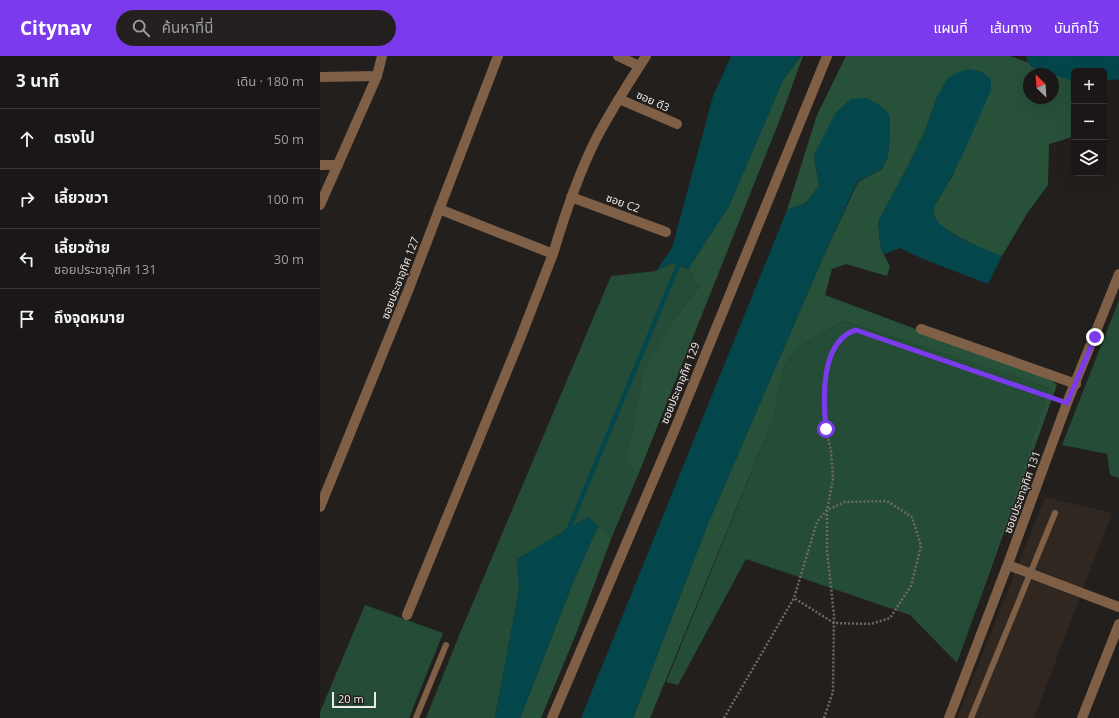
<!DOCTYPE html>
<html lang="th">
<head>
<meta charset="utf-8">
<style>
	body { margin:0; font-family:"Open Sans","Noto Sans Thai",sans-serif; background:#23201f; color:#f1f3f6 }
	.controls { position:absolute; right:12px; top:12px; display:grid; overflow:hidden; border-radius:6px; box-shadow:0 4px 16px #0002 }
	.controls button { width:36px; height:36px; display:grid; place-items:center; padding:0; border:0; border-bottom:1px solid #383635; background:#1a1716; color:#f1f3f6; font:20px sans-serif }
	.compass { position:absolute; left:703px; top:12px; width:36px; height:36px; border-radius:50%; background:#1a1716; box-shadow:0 4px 16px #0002; rotate:335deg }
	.scale { position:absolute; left:12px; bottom:10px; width:44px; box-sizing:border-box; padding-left:4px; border:2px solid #edebe9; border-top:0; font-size:11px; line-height:14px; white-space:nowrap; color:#edebe9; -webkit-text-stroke:3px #231f1d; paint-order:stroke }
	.stop { position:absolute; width:12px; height:12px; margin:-9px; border:3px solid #7c3aed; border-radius:50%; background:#fff }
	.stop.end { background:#7c3aed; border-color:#fff; box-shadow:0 1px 4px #0008 }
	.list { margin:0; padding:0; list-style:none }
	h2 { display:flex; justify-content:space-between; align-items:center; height:52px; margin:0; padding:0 16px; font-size:17px }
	h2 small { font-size:13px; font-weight:400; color:#9f9fa1 }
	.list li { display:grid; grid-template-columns:26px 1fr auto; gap:12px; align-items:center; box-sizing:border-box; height:60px; padding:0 16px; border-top:1px solid #383635 }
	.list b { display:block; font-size:15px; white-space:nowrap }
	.list p { margin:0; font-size:13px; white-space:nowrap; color:#9f9fa1 }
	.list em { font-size:13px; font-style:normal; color:#9f9fa1 }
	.icon { flex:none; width:22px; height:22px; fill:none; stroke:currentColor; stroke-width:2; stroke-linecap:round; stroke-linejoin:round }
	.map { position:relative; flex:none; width:799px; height:662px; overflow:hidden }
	header { display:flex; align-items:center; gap:24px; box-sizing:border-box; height:56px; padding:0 20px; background:#7c3aed; color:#fff }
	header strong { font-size:19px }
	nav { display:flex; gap:22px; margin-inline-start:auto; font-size:14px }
	.search { width:280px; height:36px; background:#23201f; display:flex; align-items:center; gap:10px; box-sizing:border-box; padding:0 14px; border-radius:22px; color:#9f9fa1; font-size:15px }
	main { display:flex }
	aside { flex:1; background:#1a1716 }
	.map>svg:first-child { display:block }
	.built { fill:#2f2720 }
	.green { fill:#244c36 }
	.forest { fill:#28513a; fill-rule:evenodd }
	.water { fill:#03474c }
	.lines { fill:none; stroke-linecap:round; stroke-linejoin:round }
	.stream { stroke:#03474c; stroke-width:4.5 }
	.river { stroke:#03474c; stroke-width:27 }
	.path { stroke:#6d6a68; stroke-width:2.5; stroke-dasharray:2 2; stroke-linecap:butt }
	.lane { stroke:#7f6047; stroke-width:6 }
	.street { stroke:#7f6047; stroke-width:10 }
	.route { stroke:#7c3aed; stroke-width:5 }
	.labels { text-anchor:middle; stroke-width:3; stroke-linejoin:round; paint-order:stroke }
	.street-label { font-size:11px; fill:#edebe9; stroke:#231f1d }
</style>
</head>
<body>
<header>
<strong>Citynav</strong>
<div class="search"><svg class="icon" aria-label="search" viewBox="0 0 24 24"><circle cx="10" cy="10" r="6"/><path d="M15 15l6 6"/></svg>ค้นหาที่นี่</div>
<nav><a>แผนที่</a><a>เส้นทาง</a><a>บันทึกไว้</a></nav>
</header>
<main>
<aside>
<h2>3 นาที<small>เดิน · 180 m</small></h2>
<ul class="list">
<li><svg class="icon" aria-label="ahead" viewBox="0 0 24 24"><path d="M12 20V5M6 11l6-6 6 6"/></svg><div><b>ตรงไป</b></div><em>50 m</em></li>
<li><svg class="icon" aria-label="right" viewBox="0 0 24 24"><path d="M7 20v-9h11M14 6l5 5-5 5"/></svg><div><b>เลี้ยวขวา</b></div><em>100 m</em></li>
<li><svg class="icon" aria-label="left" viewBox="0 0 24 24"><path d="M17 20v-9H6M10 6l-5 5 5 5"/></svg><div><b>เลี้ยวซ้าย</b><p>ซอยประชาอุทิศ 131</p></div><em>30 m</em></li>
<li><svg class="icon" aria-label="arrive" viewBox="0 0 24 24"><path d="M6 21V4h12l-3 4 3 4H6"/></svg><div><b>ถึงจุดหมาย</b></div></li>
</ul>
</aside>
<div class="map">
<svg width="799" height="662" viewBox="0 0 799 662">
	<rect width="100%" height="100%" fill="#231f1d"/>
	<!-- built -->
	<path class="built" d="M725 441 792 457 714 662H637Z"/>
	<!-- green -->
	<g class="green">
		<path d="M352 207 368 213 379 231 354 263 315 364 305 404 318 419 291 483 268 461 198 503 199 534 175 662H106L138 582 291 220 336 215Z"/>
		<path d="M799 244V422L790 419 787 398 742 389Z"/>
		<path d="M524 265 729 332 637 607 590 559 426 503 358 629 346 626 454 361C457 345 460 313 470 301 482 286 507 275 524 265Z"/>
		<path d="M45 549 123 577 89 662H0V656Z"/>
	</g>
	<!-- forest -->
	<g class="forest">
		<path d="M481 0H483L460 63 318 419 305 404 315 364 324 316 354 263 379 231 368 213 409 150 463 24Z"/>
		<path d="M526 0H690L754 23V76L752 81 729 88 728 129 708 156 682 200 662 193 639 181 619 169 614 160 613 152 634 117 618 39 605 75 587 112 558 166 561 193 570 210 567 220 526 208 512 213 505 239 731 324 737 329 637 607 729 332 524 265C507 275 482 286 470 301 460 313 457 345 454 361L330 662H313L387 470 504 199 538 126 562 113 568 100 570 76 569 58 494 99 499 130 486 147 467 154 497 59ZM709 18H733V42H709Z"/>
		<path d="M278 470 291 483 256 578 221 662H200L254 524Z"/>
	</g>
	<!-- water -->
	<g class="water">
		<path d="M411 0H481L463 24 409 150 368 213 352 207 336 215 352 192 393 40Z"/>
		<path d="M649 13 662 16 671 23V34C656 67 643 102 624 134 619 142 611 151 615 161 621 177 666 194 682 200L668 228 603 203 580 192 564 198 561 193 558 166 587 112 605 75 618 39 628 22 639 16Z"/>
		<path d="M547 42 558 48 569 58 570 76 568 100 562 113 537 126 504 199 387 470 313 662H261L467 154 486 147 499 130 494 99 516 56 531 43Z"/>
		<path d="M268 461 278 470 254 524 200 662H175L199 534 197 503Z"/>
	</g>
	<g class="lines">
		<!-- stream -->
		<path class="stream" d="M247 477 360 205"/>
		<!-- river -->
		<path class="river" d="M720 0 756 12 799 10"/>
		<!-- path -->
		<g class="path">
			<path d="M404 662 474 542 497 466 507 454 525 446 567 445 592 461 601 490 591 530 570 562 551 568 514 567 474 542"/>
			<path d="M504 662 513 636 514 559 507 494V454L513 423 511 395 506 373 504 353 505 329 510 300 523 281 529 276 536 274 736 343"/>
		</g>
		<!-- lane -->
		<g class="lane">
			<path d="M96 662 126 589"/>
			<path d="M651 662 735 457"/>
		</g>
		<!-- street -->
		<g class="street">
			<path d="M298 0 319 10"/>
			<path d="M0 21 57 20"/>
			<path d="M299 43 357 68"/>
			<path d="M0 109H18"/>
			<path d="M251 141 346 176"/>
			<path d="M0 149 57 20 62 0"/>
			<path d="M119 153 233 198C244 161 257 122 274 87 289 57 308 28 326 0"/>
			<path d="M601 273 756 328"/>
			<path d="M0 451 88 235 178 0"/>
			<path d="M688 509 799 551"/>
			<path d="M87 559 200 283 233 198"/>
			<path d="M232 662 355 373 507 0"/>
			<path d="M629 662 689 505 747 347 799 218"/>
			<path d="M762 662 799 568"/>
		</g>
	</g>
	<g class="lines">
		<!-- route -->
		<path class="route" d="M506 373C503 343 500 285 536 274L747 347 775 281"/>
	</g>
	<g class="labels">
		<!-- street labels -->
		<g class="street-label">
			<text transform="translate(333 45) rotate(24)" y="4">ซอย ดี3</text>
			<text transform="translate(303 147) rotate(20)" y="4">ซอย C2</text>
			<text transform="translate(80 222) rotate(-69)" y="4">ซอยประชาอุทิศ 127</text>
			<text transform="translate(360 327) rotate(-68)" y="4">ซอยประชาอุทิศ 129</text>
			<text transform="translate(702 436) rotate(-70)" y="4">ซอยประชาอุทิศ 131</text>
		</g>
	</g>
</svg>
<div class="controls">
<button>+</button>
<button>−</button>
<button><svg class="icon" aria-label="layers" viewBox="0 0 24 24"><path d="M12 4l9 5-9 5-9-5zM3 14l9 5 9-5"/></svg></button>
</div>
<svg class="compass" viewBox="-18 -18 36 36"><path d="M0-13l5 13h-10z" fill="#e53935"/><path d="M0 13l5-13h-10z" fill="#9f9fa1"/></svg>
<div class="scale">20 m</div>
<div class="stop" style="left:506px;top:373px"></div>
<div class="stop end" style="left:775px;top:281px"></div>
</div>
</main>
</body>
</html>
